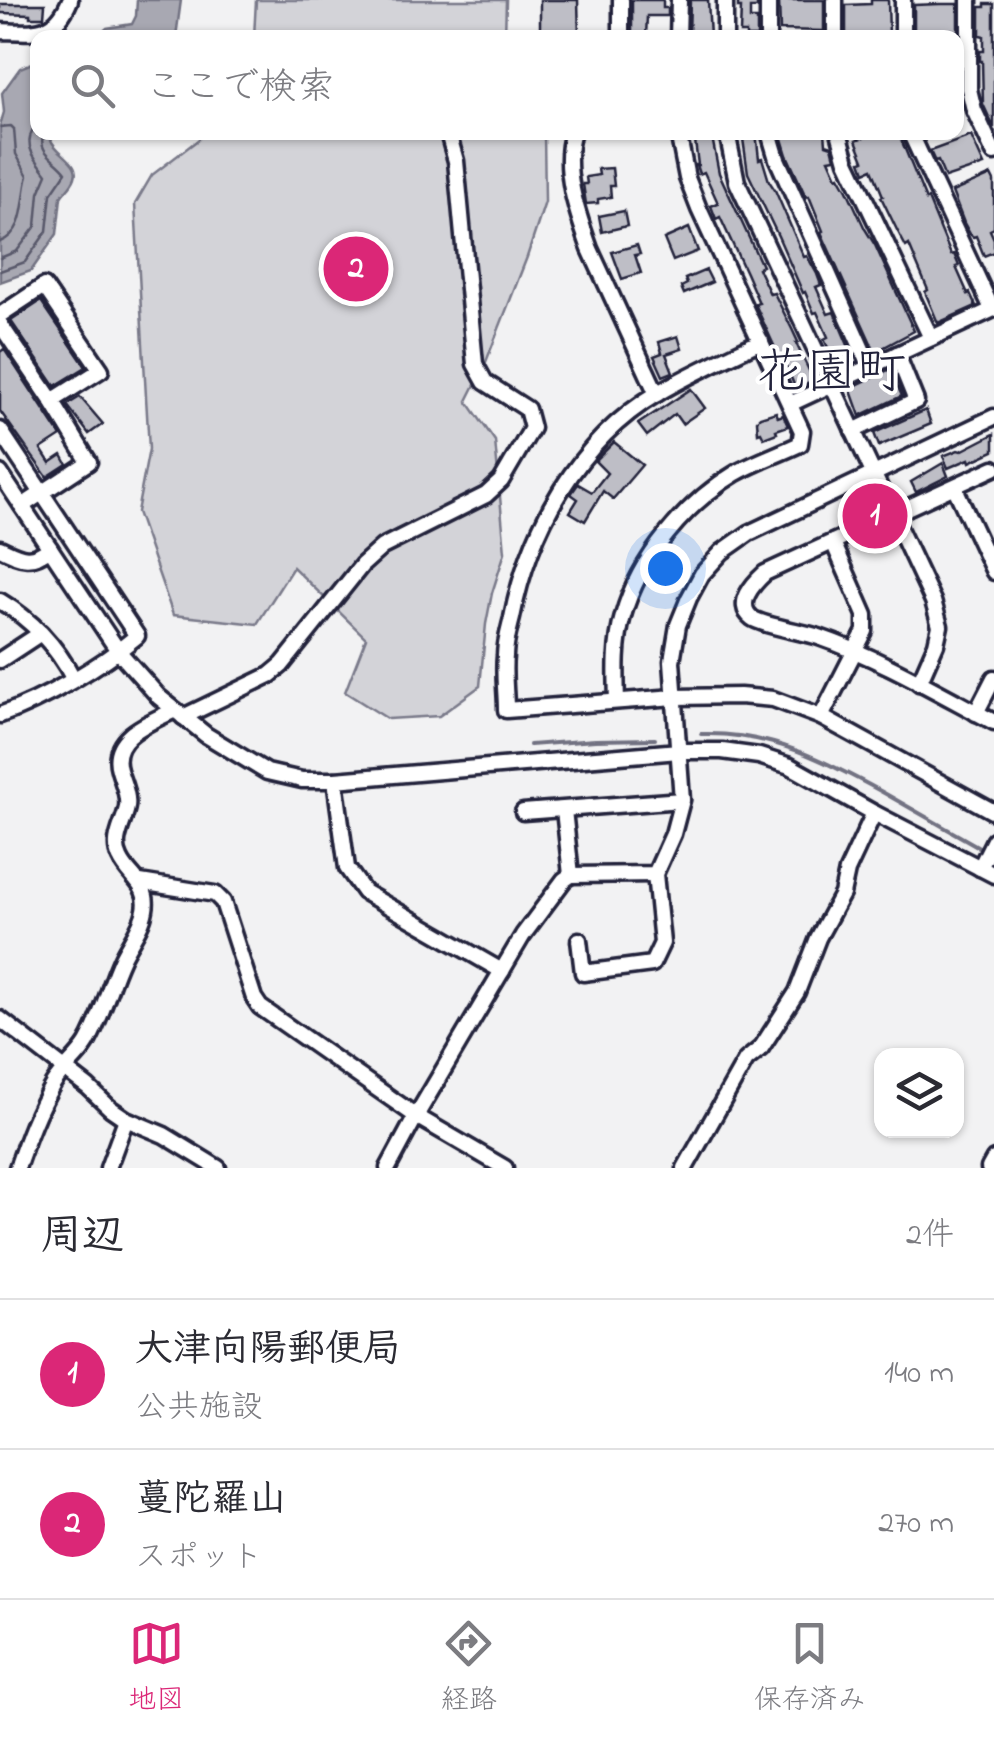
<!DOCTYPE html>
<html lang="ja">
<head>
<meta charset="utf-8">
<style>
	body { margin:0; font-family:"Indie Flower","Klee One",sans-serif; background:#f2f2f3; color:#2b2b33 }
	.controls { position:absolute; right:30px; bottom:30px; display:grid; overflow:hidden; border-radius:20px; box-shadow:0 2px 8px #0004 }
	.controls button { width:90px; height:90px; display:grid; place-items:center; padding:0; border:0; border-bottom:2px solid #e1e1e2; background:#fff; color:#2b2b33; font:50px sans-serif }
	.you { position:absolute; left:665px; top:568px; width:35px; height:35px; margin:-25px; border:8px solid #fff; border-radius:50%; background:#1a73e8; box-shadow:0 0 0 15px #1a73e833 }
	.badge { display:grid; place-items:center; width:65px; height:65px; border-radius:50%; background:#db2777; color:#fff; font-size:32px; font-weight:700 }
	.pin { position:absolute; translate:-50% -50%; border:5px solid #fff; box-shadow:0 2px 10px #0006 }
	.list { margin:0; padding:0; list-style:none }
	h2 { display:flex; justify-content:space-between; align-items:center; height:130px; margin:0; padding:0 40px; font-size:42px }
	h2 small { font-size:32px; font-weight:400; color:#7c7c81 }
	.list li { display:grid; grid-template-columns:65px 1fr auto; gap:30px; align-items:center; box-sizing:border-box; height:150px; padding:0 40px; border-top:2px solid #e1e1e2 }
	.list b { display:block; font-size:38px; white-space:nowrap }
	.list p { margin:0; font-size:32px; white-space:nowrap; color:#7c7c81 }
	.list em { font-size:32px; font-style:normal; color:#7c7c81 }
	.icon { flex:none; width:55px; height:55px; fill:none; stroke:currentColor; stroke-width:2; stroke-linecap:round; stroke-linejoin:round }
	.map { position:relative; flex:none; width:994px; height:1168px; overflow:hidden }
	.search { position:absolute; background:#fff; box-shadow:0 2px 8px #0004; left:30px; right:30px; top:30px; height:110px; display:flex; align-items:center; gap:25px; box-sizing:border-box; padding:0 35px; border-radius:20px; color:#7c7c81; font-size:38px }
	.sheet { height:430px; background:#fff }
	nav { display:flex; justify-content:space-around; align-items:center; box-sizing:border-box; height:140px; border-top:2px solid #e1e1e2; background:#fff; font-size:28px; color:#7c7c81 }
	nav a { display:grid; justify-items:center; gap:5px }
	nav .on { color:#db2777 }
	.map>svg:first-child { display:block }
	.green { fill:#d3d3d8; stroke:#7a7a8a; stroke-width:2.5 }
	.water { fill:#a8a8b2; stroke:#727282; stroke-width:2.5 }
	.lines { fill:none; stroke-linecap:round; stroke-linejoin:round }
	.shore { stroke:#58586b; stroke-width:2.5 }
	.stream { stroke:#727282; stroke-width:4 }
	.building { fill:#bebec6; stroke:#22223b; stroke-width:2.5 }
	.minor-casing { stroke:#22223b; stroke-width:21 }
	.minor { stroke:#fff; stroke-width:14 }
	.labels { text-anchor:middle; stroke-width:8; stroke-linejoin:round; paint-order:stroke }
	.quarter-label { font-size:50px; fill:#22223b; stroke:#fff }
</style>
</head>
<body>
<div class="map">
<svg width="994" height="1168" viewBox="0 0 994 1168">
	<rect width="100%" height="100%" fill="#f2f2f3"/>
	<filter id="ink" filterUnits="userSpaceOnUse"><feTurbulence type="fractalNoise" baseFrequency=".01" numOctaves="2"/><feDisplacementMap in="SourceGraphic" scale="20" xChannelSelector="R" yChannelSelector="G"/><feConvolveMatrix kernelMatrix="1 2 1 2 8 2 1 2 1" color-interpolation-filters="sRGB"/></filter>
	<g filter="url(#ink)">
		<!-- green -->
		<g class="green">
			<path d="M256 0H506L505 37H254Z"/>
			<path d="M200 133H544L545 202 527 257 484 367 467 401 495 441 505 552 492 593 486 624 480 686 439 716 388 719 345 692 366 638 293 567 257 624 173 615 137 512 149 449 135 204 152 175 199 139Z"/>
		</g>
		<!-- water -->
		<g class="water">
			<path d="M137 0H181L176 37H97L107 28 132 24 136 16Z"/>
			<path d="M37 61 38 132 56 133 51 140C57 155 86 163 72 183 69 188 64 192 61 197L57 234 31 271 0 282V126L4 112 2 93 20 68Z"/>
		</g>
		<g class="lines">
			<!-- shore -->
			<g class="shore">
				<path d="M0 127 11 126 14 129 16 154 28 176C21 199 27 231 0 242"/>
				<path d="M0 258 17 251 36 226 39 193 47 174C32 154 21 145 38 120"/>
				<path d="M0 271 25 262 47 231 51 194 66 172C56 158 36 153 44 132"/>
			</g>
			<!-- stream -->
			<g class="stream">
				<path d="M701 734C771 732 824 760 884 793 916 811 947 829 979 847"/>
				<path d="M530 745 595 740 655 739"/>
			</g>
		</g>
		<!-- building -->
		<g class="building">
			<path d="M540 0H578L579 38H540Z"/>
			<path d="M632 0H663V8H668V16H647L646 36H632Z"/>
			<path d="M690 0H708L710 37H689Z"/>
			<path d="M738 0H757V8H750V19H757V37H746V33H740L741 8H738Z"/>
			<path d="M779 0H824V31L780 30Z"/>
			<path d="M871 0H888L889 35H876V38L846 37V5L871 4Z"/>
			<path d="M0 4H45L44 17H30V14L2 13H0Z"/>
			<path d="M940 4H958V38H914V5Z"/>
			<path d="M985 4H994V128L983 104 982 61H980V51H984V36L980 35V7H985Z"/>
			<path d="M689 132H711L719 173 762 266 758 268 770 294 774 293 792 329 798 342 796 343 814 381 796 389 784 362 782 363 755 304 759 303 746 273 720 217 716 219 711 206 718 203 704 172 699 174 696 165H698L695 141H691Z"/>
			<path d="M742 132H756L759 159 762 158 769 181 775 190 804 257 807 256 817 274 821 285 816 287 828 314 834 312 848 345 852 358 846 360 848 364 838 369 824 339 828 337 817 312 814 313 805 292 803 293 778 236 748 173Z"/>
			<path d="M780 132H825L826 144 832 146 835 158 829 159 837 177 839 176 847 190 865 229 875 245 914 331 875 352 821 232 823 231 809 196 806 197 787 155Z"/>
			<path d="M877 132H898L926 200 928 199 951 255 954 254 959 266 956 267 968 294 970 293 976 306 938 323 925 292 928 290 909 245 906 247 897 230 881 197 883 196 872 169 865 172 861 161 864 160 856 140Z"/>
			<path d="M971 136 984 165 945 178 938 161 935 162 930 151Z"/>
			<path d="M612 168 614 186H610L611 197 598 199V203L586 204 583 184H587L586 177 599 175 598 169Z"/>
			<path d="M991 175 994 181V228L990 230 994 239V252L984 256 976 236 973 237 970 234 964 223 952 192Z"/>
			<path d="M624 211 627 226 602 232 599 216Z"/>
			<path d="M689 228 698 251 673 261 664 239Z"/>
			<path d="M637 245 640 254 635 255 641 273 622 279 612 252Z"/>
			<path d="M706 270 712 282 684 294 681 287 687 284 685 279Z"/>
			<path d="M41 301 86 367 55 386 11 321Z"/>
			<path d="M678 336 682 349 666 354 673 372 663 376 654 356 662 353 659 342Z"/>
			<path d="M4 349 61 436 41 449 50 463 62 455 67 464 47 477 0 411V352Z"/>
			<path d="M890 369 902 396 860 416 850 388Z"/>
			<path d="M691 389 705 408 682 424 675 414 647 436 638 424Z"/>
			<path d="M80 397 103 424 89 434 67 405Z"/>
			<path d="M926 410 931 424 879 446 874 433Z"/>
			<path d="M776 412 778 417 783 415 788 426 776 430 777 433 764 438 761 432 758 433 757 420 760 417Z"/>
			<path d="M994 434V451L970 462 969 459 948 468 943 456 958 450 961 451Z"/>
			<path d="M614 442 642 465 613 499 603 491 585 521 570 512 578 499 571 494 578 484 592 492 607 473 595 461Z"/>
			<path d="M943 463 948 476 916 492 911 482Z"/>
		</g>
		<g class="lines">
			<!-- minor casing -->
			<g class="minor-casing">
				<g id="minor">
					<path d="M768 0V38"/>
					<path d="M835 0V38"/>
					<path d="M903 0V38"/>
					<path d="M969 0V89L974 110 994 153"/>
					<path d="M0 31C35 32 55 37 70 0"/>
					<path d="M621 38V0"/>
					<path d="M678 38 679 0"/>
					<path d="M725 38V0"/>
					<path d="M573 132C561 169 578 215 590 249L657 394"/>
					<path d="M727 132 737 182 933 601 940 626 936 644 919 683"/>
					<path d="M769 132 777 159 870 367"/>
					<path d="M839 132 847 161 931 338"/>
					<path d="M910 132 992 309"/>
					<path d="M0 315 44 286 101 370 52 401 89 462 22 506"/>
					<path d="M0 324 52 401"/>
					<path d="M761 341C726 358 690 374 658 393 577 441 529 529 512 618 509 630 505 643 505 656 503 674 506 692 506 710L675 697 740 696 773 699 821 717 994 812"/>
					<path d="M790 404 994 309"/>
					<path d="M0 430 137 636C101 666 44 700 0 715"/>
					<path d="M853 431 916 401 897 354"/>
					<path d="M994 468 765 573C754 583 734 604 752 618 761 625 804 632 819 637 880 658 937 692 994 722"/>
					<path d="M0 473 119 652 159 697 206 735 267 772 302 780H335L679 751H722L759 756 790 766 874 813 994 875"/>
					<path d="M955 488 994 572"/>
					<path d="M0 548C21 558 30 564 50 548"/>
					<path d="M0 601C32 620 56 645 73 678"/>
					<path d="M0 660 41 633"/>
					<path d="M617 701C616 673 615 643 623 616 639 558 686 503 736 473 756 462 779 454 800 444L802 431 699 209 687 178 678 132"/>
					<path d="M976 713 994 678"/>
					<path d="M183 717 270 675 282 665 362 565 382 547 486 495 501 481 532 428 527 409 485 382 475 364 456 161 450 140"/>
					<path d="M821 717 865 631V615L833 542"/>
					<path d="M335 780 347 868 364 892 502 971"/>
					<path d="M564 810 571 875 655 874 673 834 682 800 672 661 678 625 689 598 702 574 722 552 749 533 994 417"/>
					<path d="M523 812 682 800"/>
					<path d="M980 868 994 840"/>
					<path d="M140 882 215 894 223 902 254 998 260 1007 416 1116 505 1168"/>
					<path d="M579 940 583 973 652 964 662 943 655 874"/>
					<path d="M0 1019 88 1087 110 1108 126 1119 164 1135 218 1168"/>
					<path d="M17 1168C27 1139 37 1111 53 1084 62 1069 78 1058 87 1043 102 1017 109 986 122 958 129 943 142 927 145 910 150 885 129 878 120 858 111 840 124 824 127 807 129 795 122 781 119 770 109 736 151 722 175 710"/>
					<path d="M108 1168 126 1119"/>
					<path d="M388 1168 416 1116 523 935 564 880 571 875"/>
					<path d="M685 1168 746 1060 761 1048 797 992 818 938 842 894 847 871 874 813"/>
					<path d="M989 1168 994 1159"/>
				</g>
			</g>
			<!-- minor -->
			<use href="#minor" class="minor"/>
		</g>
	</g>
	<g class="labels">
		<!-- quarter labels -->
		<g class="quarter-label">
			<text x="831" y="387">花園町</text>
		</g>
	</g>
</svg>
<div class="controls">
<button><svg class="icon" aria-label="layers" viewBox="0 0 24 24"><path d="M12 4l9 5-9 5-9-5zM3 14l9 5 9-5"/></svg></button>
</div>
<div class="you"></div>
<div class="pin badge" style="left:875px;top:516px">1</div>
<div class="pin badge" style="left:356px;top:269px">2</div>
<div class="search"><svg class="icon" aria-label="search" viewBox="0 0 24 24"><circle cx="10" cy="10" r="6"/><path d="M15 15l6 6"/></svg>ここで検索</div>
</div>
<section class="sheet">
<h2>周辺<small>2件</small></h2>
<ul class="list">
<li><span class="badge">1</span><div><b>大津向陽郵便局</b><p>公共施設</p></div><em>140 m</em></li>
<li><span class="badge">2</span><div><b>蔓陀羅山</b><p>スポット</p></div><em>270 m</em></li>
</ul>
</section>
<nav>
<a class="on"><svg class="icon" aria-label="map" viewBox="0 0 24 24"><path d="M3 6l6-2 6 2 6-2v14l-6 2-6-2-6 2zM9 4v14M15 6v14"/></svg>地図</a>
<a><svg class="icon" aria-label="directions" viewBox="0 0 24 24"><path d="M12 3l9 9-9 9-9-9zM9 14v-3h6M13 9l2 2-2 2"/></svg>経路</a>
<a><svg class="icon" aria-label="saved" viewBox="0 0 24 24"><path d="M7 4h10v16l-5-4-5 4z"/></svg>保存済み</a>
</nav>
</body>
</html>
